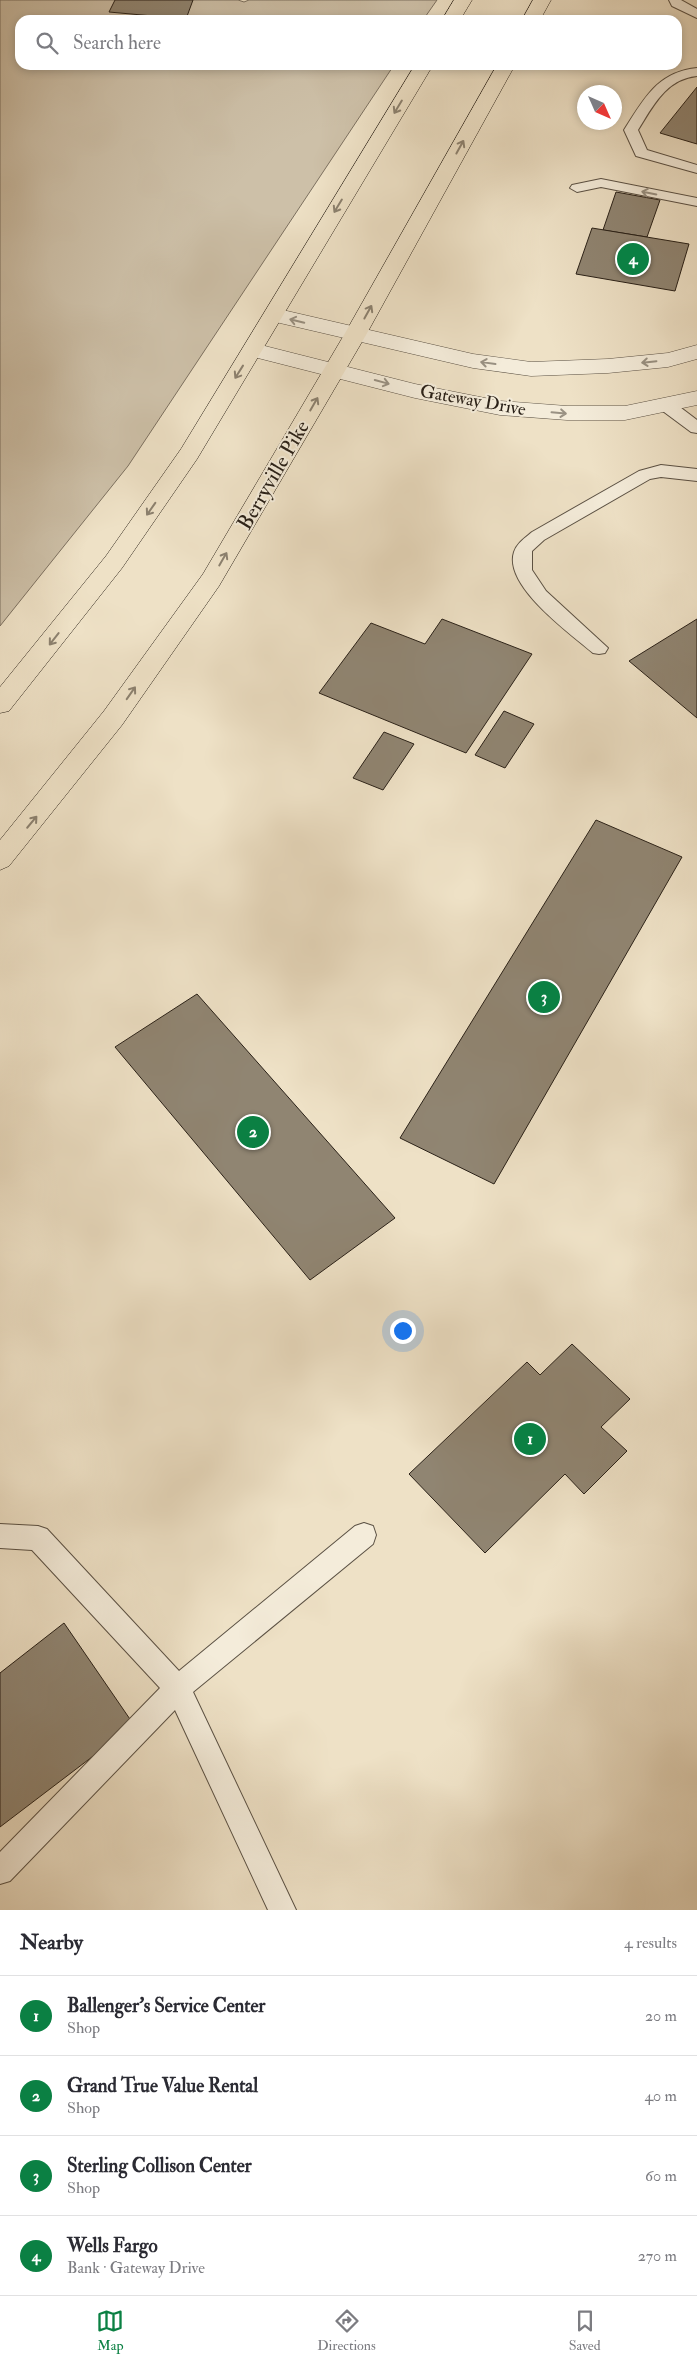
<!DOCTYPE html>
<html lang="en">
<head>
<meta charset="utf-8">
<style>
	body { margin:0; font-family:"IM FELL Double Pica",serif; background:#f7f7f7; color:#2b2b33 }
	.compass { position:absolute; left:577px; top:85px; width:45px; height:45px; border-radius:50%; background:#fff; box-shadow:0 2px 8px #0003; rotate:135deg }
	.you { position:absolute; left:402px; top:1330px; width:18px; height:18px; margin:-12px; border:4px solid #fff; border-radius:50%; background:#1a73e8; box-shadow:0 0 0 8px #1a73e833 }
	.badge { display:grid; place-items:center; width:32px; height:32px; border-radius:50%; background:#0b8043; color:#fff; font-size:16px; font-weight:700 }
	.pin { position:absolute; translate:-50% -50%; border:2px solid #fff; box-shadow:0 1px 5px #0006 }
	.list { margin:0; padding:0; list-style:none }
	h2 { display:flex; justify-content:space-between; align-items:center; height:65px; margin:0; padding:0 20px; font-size:21px }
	h2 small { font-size:16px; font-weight:400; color:#7c7c81 }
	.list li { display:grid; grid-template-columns:32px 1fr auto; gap:15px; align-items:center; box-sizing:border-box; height:80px; padding:0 20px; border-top:1px solid #e1e1e2 }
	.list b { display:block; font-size:19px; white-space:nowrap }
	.list p { margin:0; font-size:16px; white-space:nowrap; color:#7c7c81 }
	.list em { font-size:16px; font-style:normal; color:#7c7c81 }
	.icon { flex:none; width:28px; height:28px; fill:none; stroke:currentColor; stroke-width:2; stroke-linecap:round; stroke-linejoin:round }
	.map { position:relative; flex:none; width:697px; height:1910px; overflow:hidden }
	.search { position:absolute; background:#fff; box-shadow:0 2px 8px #0003; left:15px; right:15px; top:15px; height:55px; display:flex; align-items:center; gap:12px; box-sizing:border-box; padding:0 18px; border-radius:15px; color:#7c7c81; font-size:19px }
	.sheet { height:385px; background:#fff }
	nav { display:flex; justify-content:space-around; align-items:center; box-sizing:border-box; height:70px; border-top:1px solid #e1e1e2; background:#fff; font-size:14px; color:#7c7c81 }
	nav a { display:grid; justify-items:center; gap:2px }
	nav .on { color:#0b8043 }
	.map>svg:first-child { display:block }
	.green { fill:#cdc0a8; stroke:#7c7060 }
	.building { fill:#908572; stroke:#2a2118 }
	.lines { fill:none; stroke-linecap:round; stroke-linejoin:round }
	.service-casing { stroke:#5b5144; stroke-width:2 }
	.minor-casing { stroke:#5b5144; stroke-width:1 }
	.trunk-casing { stroke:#2a2118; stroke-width:1 }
	.service { fill:#f4ecda; fill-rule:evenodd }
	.minor { fill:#f4ecda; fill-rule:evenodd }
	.trunk { fill:#eee1c6; fill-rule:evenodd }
	.oneway { stroke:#8c816f }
	.oneway2 { stroke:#999183 }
	.labels { text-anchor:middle; stroke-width:4; stroke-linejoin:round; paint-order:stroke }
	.far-street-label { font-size:18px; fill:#2a2118; stroke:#f4ecda }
	.street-label { font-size:21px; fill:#2a2118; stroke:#f4ecda }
</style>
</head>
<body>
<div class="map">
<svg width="697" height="1910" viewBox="0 0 697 1910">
	<rect width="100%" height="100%" fill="#eee1c6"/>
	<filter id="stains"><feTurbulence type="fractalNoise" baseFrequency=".004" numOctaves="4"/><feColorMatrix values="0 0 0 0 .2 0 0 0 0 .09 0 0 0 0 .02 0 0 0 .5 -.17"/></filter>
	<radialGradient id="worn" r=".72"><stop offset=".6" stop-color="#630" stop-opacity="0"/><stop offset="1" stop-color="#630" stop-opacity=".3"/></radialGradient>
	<!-- green -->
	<path class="green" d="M0 0H238L244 2 249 0H437L423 20H20V65H394L128 466 0 626Z"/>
	<!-- building -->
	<g class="building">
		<path d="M115 0H193L186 19 109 12Z"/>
		<path d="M697 87V144L660 133Z"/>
		<path d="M616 192 660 200 647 237 603 230Z"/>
		<path d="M592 228 689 244 675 291 576 274Z"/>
		<path d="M442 619 532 654 466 753 319 693 371 623 425 644Z"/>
		<path d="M697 619V718L629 661Z"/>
		<path d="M504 711 534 724 505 768 475 755Z"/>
		<path d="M384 732 414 744 383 790 353 778Z"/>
		<path d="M596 820 682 857 494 1184 400 1138Z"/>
		<path d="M197 994 395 1218 310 1280 115 1047Z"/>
		<path d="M572 1344 630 1399 601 1427 627 1451 584 1494 565 1474 485 1553 409 1474 527 1362 540 1375Z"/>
		<path d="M64 1623 134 1725 0 1827V1673Z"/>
	</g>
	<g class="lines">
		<!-- service casing -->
		<g class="service-casing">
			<g id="service">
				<path d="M669 0H681L697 9V18L672 6Z"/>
				<path d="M697 68V76C666 79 653 106 638 130L647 150 697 165V173L636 156 624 130C644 99 657 72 697 68Z"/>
				<path d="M601 179 697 198V206L601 187 577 192 570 188 572 185Z"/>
				<path d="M666 400 672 401 697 420V433L691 432 660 409 658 405 660 401Z"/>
				<path d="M661 465 697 469V481L661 477 650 479 544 540 532 551V570L546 591 608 648 605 653 599 654 593 653C571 634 503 586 514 552 517 543 525 538 532 532L639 471Z"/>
				<path d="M364 1523 373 1526 376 1535 373 1544 193 1692 296 1910H268L175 1710 10 1881 0 1884V1852L160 1688 32 1550 0 1548V1524L38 1526 47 1529 179 1671 355 1526Z"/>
			</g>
		</g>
		<!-- minor casing -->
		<g class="minor-casing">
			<g id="minor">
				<path d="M274 308 473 354 531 362 608 359 668 353 697 345V359L668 367 608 373 531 376 473 368 267 320 264 315 267 310Z"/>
				<path d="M253 343 415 384 500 401 567 406H625L697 391V405L625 420H567L500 415 415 398 246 355 242 350 246 345Z"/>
			</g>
		</g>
		<!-- trunk casing -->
		<g class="trunk-casing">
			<g id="trunk">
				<path d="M454 0H472L460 20H442Z"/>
				<path d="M533 0H551L540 20H522Z"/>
				<path d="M415 65H433L197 459 122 568 9 711 0 713V687L106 556 181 449Z"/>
				<path d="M497 65H515L366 335 219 586 122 725 9 866 0 870V840L104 711 203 574 344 335Z"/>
			</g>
		</g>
		<!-- service -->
		<use href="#service" class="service"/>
		<!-- minor -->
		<use href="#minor" class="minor"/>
		<!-- trunk -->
		<use href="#trunk" class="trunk"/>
	</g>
	<!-- one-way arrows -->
	<defs><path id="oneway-shaft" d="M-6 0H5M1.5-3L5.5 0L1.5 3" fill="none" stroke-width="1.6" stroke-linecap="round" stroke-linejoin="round" transform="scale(1.25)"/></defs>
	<g class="oneway">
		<use href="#oneway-shaft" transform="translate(398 107) rotate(121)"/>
		<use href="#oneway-shaft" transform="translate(460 147) rotate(-61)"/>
		<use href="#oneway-shaft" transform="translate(338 206) rotate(121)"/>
		<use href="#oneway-shaft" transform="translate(368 312) rotate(-61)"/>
		<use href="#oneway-shaft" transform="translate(239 372) rotate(122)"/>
		<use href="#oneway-shaft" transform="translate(314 404) rotate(-60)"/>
		<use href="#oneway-shaft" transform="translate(151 509) rotate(125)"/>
		<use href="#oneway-shaft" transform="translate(223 559) rotate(-60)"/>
		<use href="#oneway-shaft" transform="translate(54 639) rotate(128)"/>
		<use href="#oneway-shaft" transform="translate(131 693) rotate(-55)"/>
		<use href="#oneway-shaft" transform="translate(32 822) rotate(-50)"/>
	</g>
	<g class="oneway2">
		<use href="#oneway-shaft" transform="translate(649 193) rotate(-169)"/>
		<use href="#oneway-shaft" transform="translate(297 321) rotate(-166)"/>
		<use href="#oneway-shaft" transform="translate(649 362) rotate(174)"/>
		<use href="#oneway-shaft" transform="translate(488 363) rotate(-172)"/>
		<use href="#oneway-shaft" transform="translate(382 382) rotate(15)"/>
		<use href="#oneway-shaft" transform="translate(559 413) rotate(5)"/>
	</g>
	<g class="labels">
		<!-- far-street labels -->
		<g class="far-street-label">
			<text transform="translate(473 400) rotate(10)" y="6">Gateway Drive</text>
		</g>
		<!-- street labels -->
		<g class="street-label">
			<text transform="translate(273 475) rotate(-60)" y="7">Berryville Pike</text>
		</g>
	</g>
	<rect width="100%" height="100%" filter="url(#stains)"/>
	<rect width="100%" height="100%" fill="url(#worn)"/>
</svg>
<svg class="compass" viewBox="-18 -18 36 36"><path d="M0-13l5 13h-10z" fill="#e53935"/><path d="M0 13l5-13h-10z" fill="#7c7c81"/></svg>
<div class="you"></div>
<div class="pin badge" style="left:530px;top:1439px">1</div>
<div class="pin badge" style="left:253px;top:1132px">2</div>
<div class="pin badge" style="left:544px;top:997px">3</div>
<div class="pin badge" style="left:633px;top:259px">4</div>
<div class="search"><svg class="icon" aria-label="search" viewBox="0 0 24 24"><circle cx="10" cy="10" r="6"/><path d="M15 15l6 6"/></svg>Search here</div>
</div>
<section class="sheet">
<h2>Nearby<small>4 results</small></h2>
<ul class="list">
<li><span class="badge">1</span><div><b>Ballenger's Service Center</b><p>Shop</p></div><em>20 m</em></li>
<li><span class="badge">2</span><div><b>Grand True Value Rental</b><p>Shop</p></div><em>40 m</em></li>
<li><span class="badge">3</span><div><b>Sterling Collison Center</b><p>Shop</p></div><em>60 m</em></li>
<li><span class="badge">4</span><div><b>Wells Fargo</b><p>Bank · Gateway Drive</p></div><em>270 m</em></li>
</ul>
</section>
<nav>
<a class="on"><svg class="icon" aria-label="map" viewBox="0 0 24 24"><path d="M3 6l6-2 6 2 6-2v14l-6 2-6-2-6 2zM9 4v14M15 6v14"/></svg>Map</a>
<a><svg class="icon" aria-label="directions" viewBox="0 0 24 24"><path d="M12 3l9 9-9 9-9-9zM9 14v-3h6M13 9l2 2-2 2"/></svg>Directions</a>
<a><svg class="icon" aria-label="saved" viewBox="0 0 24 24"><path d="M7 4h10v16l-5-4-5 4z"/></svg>Saved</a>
</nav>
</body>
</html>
